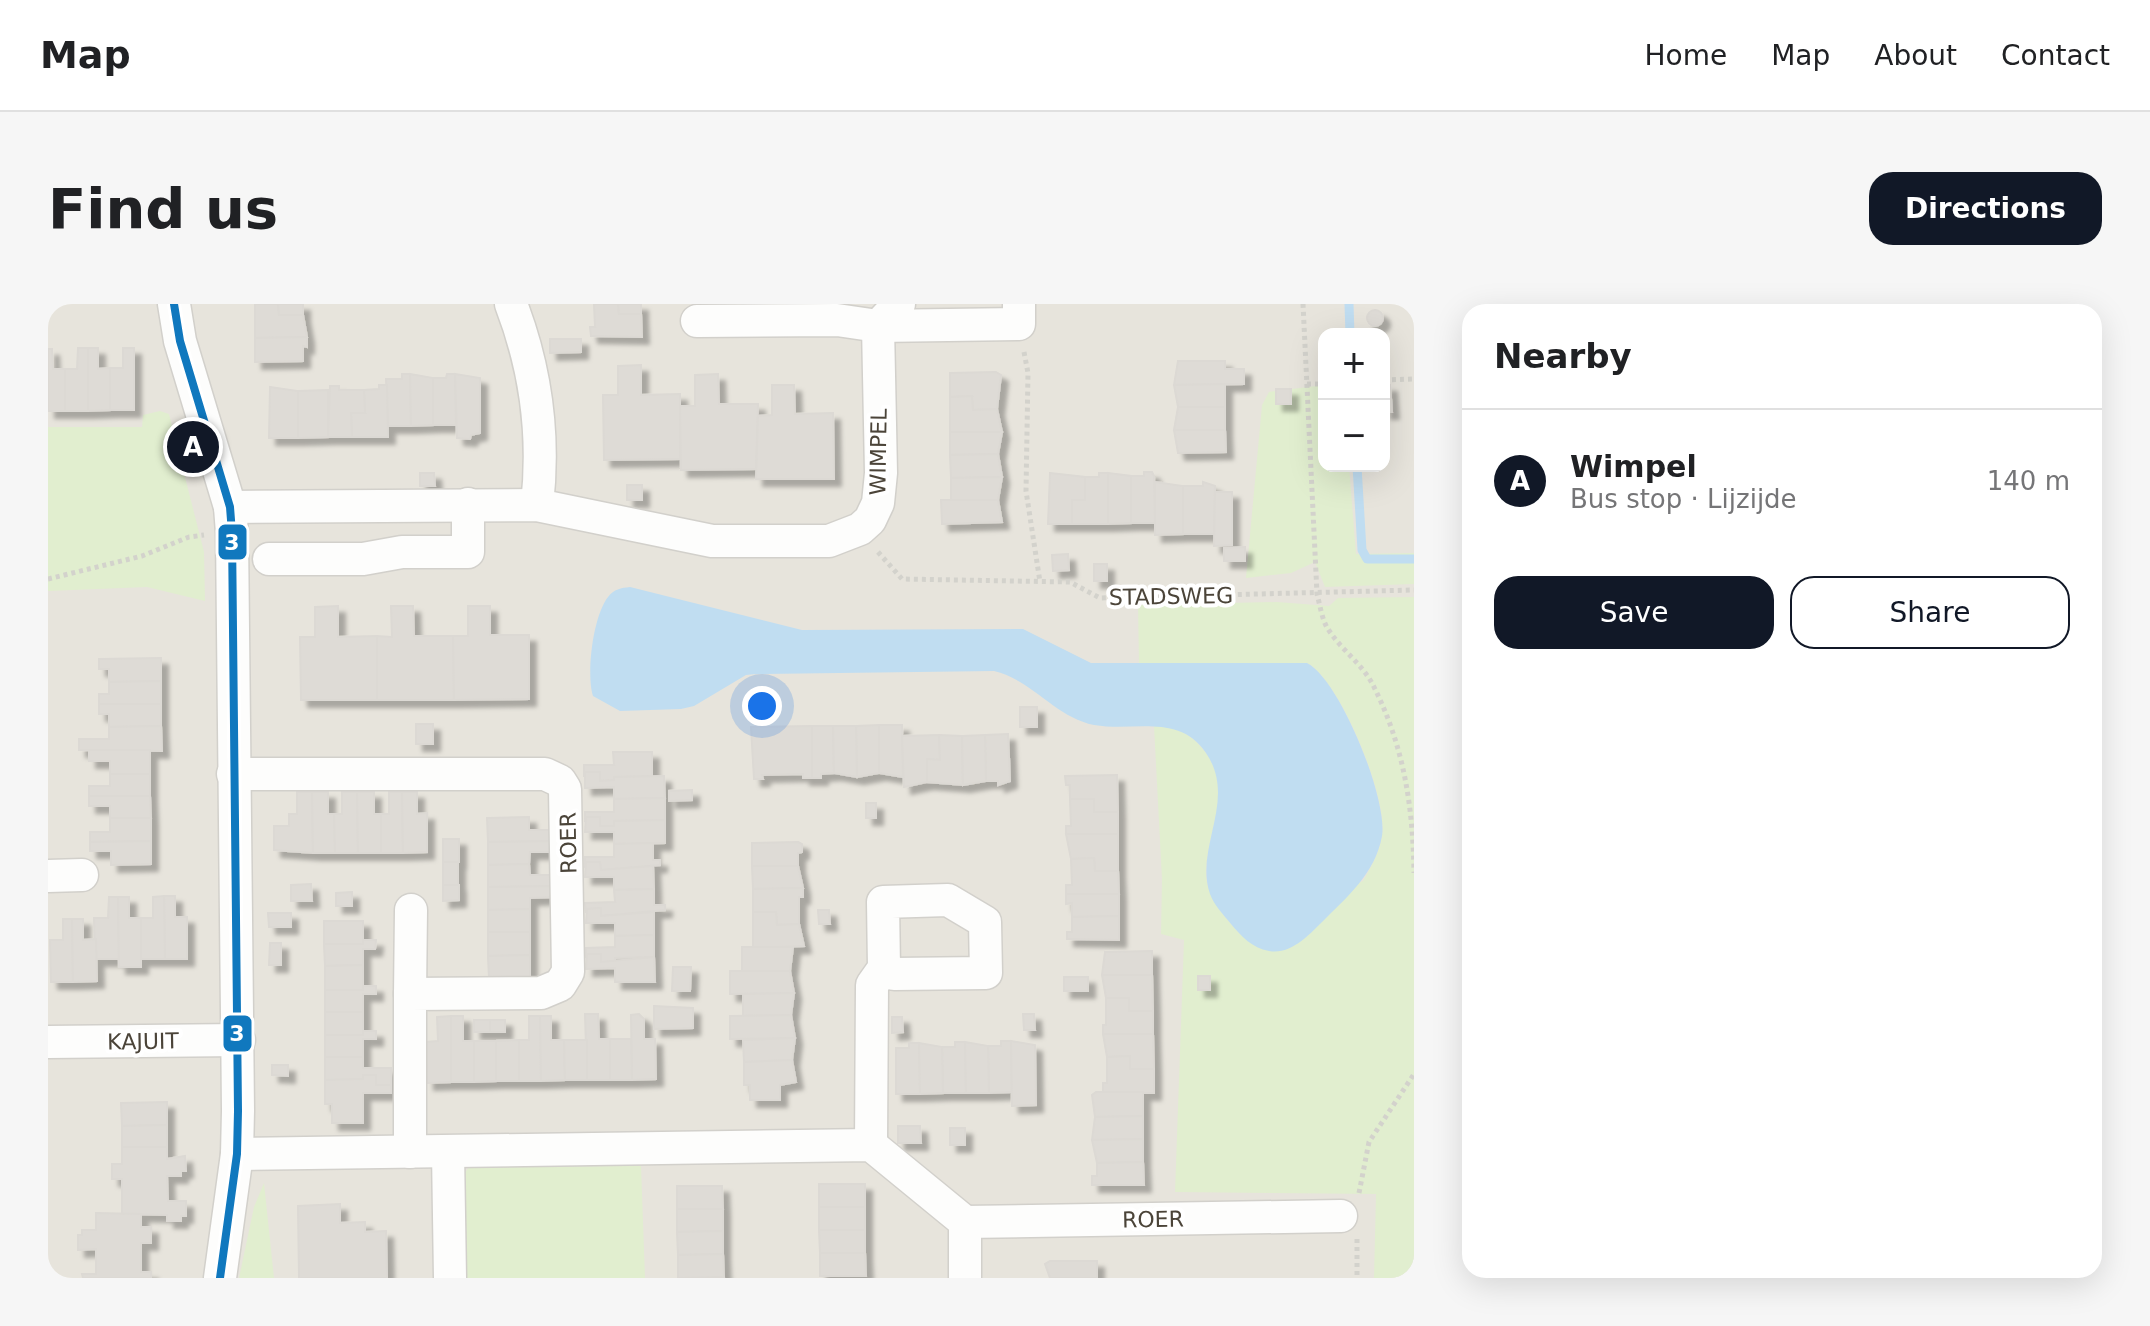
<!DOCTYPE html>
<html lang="en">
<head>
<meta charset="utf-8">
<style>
	body { margin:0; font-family:"DejaVu Sans",sans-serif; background:#f6f6f6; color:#202124 }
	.controls { position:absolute; right:24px; top:24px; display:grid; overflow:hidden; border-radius:16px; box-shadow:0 8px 32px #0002 }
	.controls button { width:72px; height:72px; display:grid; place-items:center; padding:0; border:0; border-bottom:2px solid #e0e0e0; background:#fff; color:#202124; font:40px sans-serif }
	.you { position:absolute; left:714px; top:402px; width:28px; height:28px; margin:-20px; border:6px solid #fff; border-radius:50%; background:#1a73e8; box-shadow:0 0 0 12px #1a73e833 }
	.badge { display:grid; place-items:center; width:52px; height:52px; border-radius:50%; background:#111827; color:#fff; font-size:26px; font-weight:700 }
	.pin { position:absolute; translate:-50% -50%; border:4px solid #fff; box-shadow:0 2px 8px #0006 }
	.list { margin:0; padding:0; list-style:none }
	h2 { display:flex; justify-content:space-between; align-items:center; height:104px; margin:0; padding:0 32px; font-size:34px }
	h2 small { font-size:26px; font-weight:400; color:#757577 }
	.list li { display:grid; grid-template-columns:52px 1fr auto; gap:24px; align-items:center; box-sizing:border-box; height:144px; padding:0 32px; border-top:2px solid #e0e0e0 }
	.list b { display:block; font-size:30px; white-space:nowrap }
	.list p { margin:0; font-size:26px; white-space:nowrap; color:#757577 }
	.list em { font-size:26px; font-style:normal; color:#757577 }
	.actions { display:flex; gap:16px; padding:24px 32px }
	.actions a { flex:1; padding:18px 0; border:2px solid #111827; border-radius:24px; text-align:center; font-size:28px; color:#111827 }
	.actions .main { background:#111827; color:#fff }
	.map { position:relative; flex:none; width:1366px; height:974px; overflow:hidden; border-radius:24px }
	header { display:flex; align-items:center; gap:48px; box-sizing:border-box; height:112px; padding:0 40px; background:#fff; border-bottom:2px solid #e0e0e0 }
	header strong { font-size:38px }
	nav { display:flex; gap:44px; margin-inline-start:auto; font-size:28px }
	.intro { display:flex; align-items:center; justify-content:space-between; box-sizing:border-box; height:192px; padding:0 48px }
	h1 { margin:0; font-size:56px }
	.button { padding:20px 36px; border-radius:24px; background:#111827; color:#fff; font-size:28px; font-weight:700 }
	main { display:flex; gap:48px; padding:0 48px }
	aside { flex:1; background:#fff; border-radius:24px; box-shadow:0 8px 32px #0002 }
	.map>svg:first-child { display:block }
	.residential { fill:#e7e4dc; fill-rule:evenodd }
	.green { fill:#e1eecf }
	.water { fill:#c0ddf1 }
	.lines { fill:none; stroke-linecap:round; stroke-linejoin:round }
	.stream { stroke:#c0ddf1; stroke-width:9 }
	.building { fill:#dedbd6; stroke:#dcd9d4; stroke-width:2; filter:url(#shadow) }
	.minor-casing { stroke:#d2d0cb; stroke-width:35 }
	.path { stroke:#d3d2cc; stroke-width:5; stroke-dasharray:4 4; stroke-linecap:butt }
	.minor { stroke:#fdfdfc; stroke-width:32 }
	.bus-1-casing { stroke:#fff; stroke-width:14 }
	.bus-1 { stroke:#1078be; stroke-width:8 }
	.labels { text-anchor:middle; stroke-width:8; stroke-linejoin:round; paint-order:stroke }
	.street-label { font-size:22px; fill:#4b4439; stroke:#fff }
	.line-badge { stroke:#fff; stroke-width:3 }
	.badge-label { font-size:22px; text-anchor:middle; font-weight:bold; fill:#fff }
</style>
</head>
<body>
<header>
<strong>Map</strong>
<nav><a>Home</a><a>Map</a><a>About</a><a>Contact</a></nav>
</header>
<div class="intro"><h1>Find us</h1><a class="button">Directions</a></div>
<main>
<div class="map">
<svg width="1366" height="974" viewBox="0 0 1366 974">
	<defs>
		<filter id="shadow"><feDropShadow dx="7" dy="7" stdDeviation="2" flood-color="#0004"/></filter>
	</defs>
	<rect width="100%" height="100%" fill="#f4f2ee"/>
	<!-- residential -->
	<path class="residential" d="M0 0H1366V974H0ZM1276 30H1336V162H1276Z"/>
	<!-- green -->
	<g class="green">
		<path d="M1276 81V162H1301L1308 250 1366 249V280L1277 283 1267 258 1243 269 1198 274 1214 101 1221 88Z"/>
		<path d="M112 107 121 110 156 248 157 297 99 283 0 287V123H94L95 111Z"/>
		<path d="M1366 293V974H1326L1328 890 1127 888 1136 636 1113 630 1114 575 1106 422C1127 423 1141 428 1154 444 1188 483 1159 525 1158 568 1158 594 1177 613 1193 631L1315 577C1323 563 1332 547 1334 531 1340 494 1292 376 1259 359H1091L1090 301 1229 298 1281 302 1290 294Z"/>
		<path d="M593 862 597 974H410L408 881 421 863Z"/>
		<path d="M216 879 226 974H191L206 903Z"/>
	</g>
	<!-- water -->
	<path class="water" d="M582 283 754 326 975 325 1043 359H1259C1292 376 1340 495 1334 532 1327 570 1299 593 1273 619 1260 632 1242 651 1221 647 1204 644 1193 632 1183 620 1175 610 1166 601 1162 590 1146 543 1190 496 1158 449 1131 409 1086 428 1046 421 1007 413 984 376 946 367L708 370 698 371 646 402 633 405 572 407 545 392C538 370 545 312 560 293 566 285 573 284 582 283Z"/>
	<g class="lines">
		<!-- stream -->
		<g class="stream">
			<path d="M1301 0 1302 30"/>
			<path d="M1309 162 1314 246 1319 255H1366"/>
		</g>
	</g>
	<!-- building -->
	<g class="building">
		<path d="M207 0H230L231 11H255L259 33 207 34Z"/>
		<path d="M230 0H255V11H231Z"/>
		<path d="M546 0H570L571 10H593L594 33 543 32 542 23H547Z"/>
		<path d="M570 0H593V10H571Z"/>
		<circle cx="1327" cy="14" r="8"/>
		<path d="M259 33V43L255 42V57L207 58V34Z"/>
		<path d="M502 35H533V48L502 49Z"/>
		<path d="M30 44H40V107H17V65H29Z"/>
		<path d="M40 44H50V65L62 64V106L40 107Z"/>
		<path d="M75 44H86V106H62V64H75Z"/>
		<path d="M0 45H4L5 65H17V107H0Z"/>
		<path d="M1130 57H1177V65H1196V80L1126 81Z"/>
		<path d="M593 61V91L632 90V155L556 156 555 91H570V62Z"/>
		<path d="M948 68 953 71 949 105 925 106 924 92 902 93V69Z"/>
		<path d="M354 70H362L363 122H340L338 75H354Z"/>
		<path d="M362 70 385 74V121L363 122Z"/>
		<path d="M399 70H407L408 121H385V74H398Z"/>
		<path d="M407 70 432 74V129L423 131 422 135 409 134Z"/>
		<path d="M670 70 671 100H710L708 165 633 166 632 102H647V71Z"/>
		<path d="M1177 80V103H1130L1126 81Z"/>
		<path d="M331 81H339L340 133H304L303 109H317L316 86 331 85Z"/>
		<path d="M724 81H746L747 110 785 109 786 175H708L710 112 724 111Z"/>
		<path d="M1336 81H1342L1344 108H1336Z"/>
		<path d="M282 82H291V86H316L317 109H303L304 133H280Z"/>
		<path d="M222 83 250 87V134H221Z"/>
		<rect x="1228" y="85" width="15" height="15"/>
		<path d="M280 86V133L250 134V87Z"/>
		<path d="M924 92 925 106 949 105 954 128H902V93Z"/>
		<path d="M1130 103H1177V126H1126Z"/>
		<path d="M1126 126H1177L1178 148 1130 149Z"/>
		<path d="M902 128H954L950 150 902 151Z"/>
		<path d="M950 150 954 173 903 174 902 151Z"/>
		<path d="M1096 168H1104L1106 172 1107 219H1083V172H1096Z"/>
		<path d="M372 169H386L387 182H372Z"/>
		<path d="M1002 169 1037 173V196H1024V220H1000Z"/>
		<path d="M1051 169H1060V220H1024V196H1037V173H1051Z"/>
		<path d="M1060 169 1083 172V219L1060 220Z"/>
		<path d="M954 173 950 196 903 197V174Z"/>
		<path d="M1107 178 1135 182V230L1107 231Z"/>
		<path d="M1155 178 1167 182 1166 230H1135V182H1155Z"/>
		<rect x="579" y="181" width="15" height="15"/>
		<path d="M1167 188H1184V241L1166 242Z"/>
		<path d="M893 196H950L954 218 894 220Z"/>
		<path d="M1197 243V257H1176V244Z"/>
		<path d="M1020 250 1021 266 1005 267 1004 251Z"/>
		<rect x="1046" y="260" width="13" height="17"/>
		<path d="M290 302V333L329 332V396H253L252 333H267V303Z"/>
		<path d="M343 302H365L366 332H405L406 396H329V332L344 333Z"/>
		<path d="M420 302H442V331H481V395L406 396 405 332H420Z"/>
		<path d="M113 354V377L61 378V365H51V355Z"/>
		<path d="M113 377V400H51V390H61V378Z"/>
		<path d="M51 400H113V422L61 423V410H51Z"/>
		<rect x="972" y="403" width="17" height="20"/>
		<rect x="368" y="420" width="17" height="20"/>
		<path d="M831 421V469L809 473 808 422Z"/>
		<path d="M831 421H854L855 473 831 469Z"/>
		<path d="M113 422 114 447 31 446V435H61V423Z"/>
		<path d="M764 422V474H755V470L714 471 715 475H706L703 423Z"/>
		<path d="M764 422H785L786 469 773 470V474H764Z"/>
		<path d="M785 422H808L809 473 786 469Z"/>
		<path d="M960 430 962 477 950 481V477H938L937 431Z"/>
		<path d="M891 431 892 456 879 455V478L856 483 854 432Z"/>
		<path d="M891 431 914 432 915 481 879 478V455L892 456Z"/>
		<path d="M937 431 938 477 915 481 914 432Z"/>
		<path d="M41 446H102V470H62V457H41Z"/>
		<path d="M565 448H604V472L566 473V476L552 477V468H537L536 473V461H566Z"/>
		<path d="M537 468H552V477L566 476V473L616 472 617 494 566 495V483L537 484Z"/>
		<path d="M62 470H102V492H41V482H62Z"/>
		<path d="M1069 471 1070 508H1046V495H1022V481H1018L1017 472Z"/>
		<path d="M644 486V496L621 497V487Z"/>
		<path d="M249 488H264L265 549 226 546V522H241V510H249Z"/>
		<path d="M264 488H280V510H286L287 549H265Z"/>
		<path d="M294 488H309L310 549H287L286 510H294Z"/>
		<path d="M309 488H326V510H333V549H310Z"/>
		<path d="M341 488H354L355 549H333V510H341Z"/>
		<path d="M354 488H369V510L379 509V548L355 549Z"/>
		<path d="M41 492H102L103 514H62V502H41Z"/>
		<path d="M617 494V516L566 517V522H552V513H538L537 518V508H566V495Z"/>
		<path d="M1022 495H1046V508H1070V530H1018V522H1023Z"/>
		<rect x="818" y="499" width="10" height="15"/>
		<path d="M481 513V526H507V537L440 538 439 514Z"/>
		<path d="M538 513H552V522H566V517L617 516V539L566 540V528H537Z"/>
		<path d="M62 514H103V537L42 538V528H62Z"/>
		<path d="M1018 530H1070V567H1047L1046 554 1023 555Z"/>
		<rect x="395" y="535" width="16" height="23"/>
		<path d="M103 537V560L63 561V547H42V538Z"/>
		<path d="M507 537V548H482L481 560 440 561V538Z"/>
		<path d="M750 538 754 540V548L750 549V562H704V539Z"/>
		<path d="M605 539V556H612V561L553 566 552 558H538L537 564V553H566V540Z"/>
		<path d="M1046 554 1047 567H1070L1071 590H1018V581H1024L1023 555Z"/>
		<rect x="395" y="558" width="15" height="23"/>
		<path d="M538 558H552L553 566 605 562 606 585 566 586V573H537Z"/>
		<path d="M481 560 482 571H507L508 582 440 583V561Z"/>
		<path d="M704 562H750L755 584 705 585Z"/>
		<path d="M263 580 264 597H243V581Z"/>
		<path d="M395 581H411V596L395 597Z"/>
		<path d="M508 582V593L482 594V605L440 606V583Z"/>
		<path d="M755 584V593H751V620L729 621 728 608H705V585Z"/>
		<path d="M606 585V601H617V606L553 612V604L539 605 538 609 537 599 567 598 566 586Z"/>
		<path d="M304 588V602H288V589Z"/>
		<path d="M1018 590H1071V612L1024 613V599L1018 600Z"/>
		<path d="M116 592H127V613H139V655H117Z"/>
		<path d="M116 592 117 655H93V614H105V593Z"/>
		<path d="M61 593H70L71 655H47L46 614H60Z"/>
		<path d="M70 593H81V614H93V663H71Z"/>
		<path d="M553 604V612L606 608V631L567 632V619H538L539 605Z"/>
		<path d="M482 605V628H440V606Z"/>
		<path d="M770 606H781L782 620H771Z"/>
		<path d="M705 608H728L729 621 751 620 756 642 705 644Z"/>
		<path d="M220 609H243V623H221Z"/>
		<path d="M1071 612V636L1019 635V628H1024V613Z"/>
		<path d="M15 615H24L25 678H3L2 636H15Z"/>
		<path d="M24 615H35V636L48 635 49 677 25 678Z"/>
		<rect x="276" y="617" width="39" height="23"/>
		<path d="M440 628H482V651L440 652Z"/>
		<path d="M606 631V653L567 654V658H553V650H539L538 654V644L567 643V632Z"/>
		<path d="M315 636H328L327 645H315V661L277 662 276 640H315Z"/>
		<path d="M222 639H233V661H221Z"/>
		<path d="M694 643H745L742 667H694Z"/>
		<path d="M1104 647V671H1054L1057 648Z"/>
		<path d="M539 650H553V658L606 653 607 678H567V664L538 665Z"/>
		<path d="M482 651V674H441L440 652Z"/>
		<path d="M315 661V686H277V662Z"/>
		<path d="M625 663H643L642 687H624Z"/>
		<path d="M682 667H742L746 689 682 690Z"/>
		<path d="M1054 671H1104L1105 707H1081V694H1058Z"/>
		<rect x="1150" y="672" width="12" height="14"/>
		<rect x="1016" y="673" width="24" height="14"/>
		<path d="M315 682H328V690H315V708H277V686H315Z"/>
		<path d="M746 689 743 711 695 712V690Z"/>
		<path d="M1058 694H1081V707H1105V730H1055V721H1058Z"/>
		<path d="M606 702 645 704V724L606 725Z"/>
		<rect x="277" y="708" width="38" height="23"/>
		<path d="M537 710H550L551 735H562V776H539Z"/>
		<path d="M591 710 596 715V735H607L608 775 584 776 583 711Z"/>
		<path d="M975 710H986L987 726H976Z"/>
		<path d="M743 711 747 734 682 735V712Z"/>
		<path d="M403 712H415V737H426V778H403Z"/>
		<path d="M403 712V778L379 779 378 738 390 737 389 713Z"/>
		<path d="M481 712H492L493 777H471V736H481Z"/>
		<path d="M492 712H503V736H516L517 776 493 777Z"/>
		<path d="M844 713H854L855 728 844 729Z"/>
		<rect x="426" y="716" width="16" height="12"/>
		<rect x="442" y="716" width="15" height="12"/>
		<path d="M315 727H328V735H315V753H277V731H315Z"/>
		<path d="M1055 730H1105L1106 765H1082V752L1059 753Z"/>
		<path d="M747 734 744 756 696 758 695 736Z"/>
		<path d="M562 735H583L584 776H562Z"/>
		<path d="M471 736V777H448V737Z"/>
		<path d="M516 736H539V776H517Z"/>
		<path d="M426 737H448V777L426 778Z"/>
		<path d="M953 737H963L964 788 941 789 940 742H953Z"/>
		<path d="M963 737 987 741 988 801 964 802Z"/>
		<path d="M907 738H917L918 789H895L894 743H907Z"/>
		<path d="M917 738 940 742 941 789H918Z"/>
		<path d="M861 739H871L872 790H848V744H861Z"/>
		<path d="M871 739 894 743 895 789 872 790Z"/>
		<path d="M1082 752V765H1106V789H1055V779H1059V753Z"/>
		<path d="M277 753H315V764H343V781H328V771H315V775L277 776Z"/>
		<path d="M744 756 748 778 732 781V796H702V781H696V758Z"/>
		<path d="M224 761H240V772L224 771Z"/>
		<path d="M315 771H328V781H343V789H315V819H284V800H277V776L315 775Z"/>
		<path d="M1048 788H1095V812L1047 813 1044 791Z"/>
		<path d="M119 798V821L74 822 73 799Z"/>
		<path d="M1095 812V835L1044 836 1047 813Z"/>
		<path d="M119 821V843H74V822Z"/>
		<path d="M850 822H872L873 839H850Z"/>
		<rect x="902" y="824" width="15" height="17"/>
		<path d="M1095 835V858L1049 859 1044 836Z"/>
		<path d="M74 843H119V855L137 852 138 867H133V872H119L120 897H138V912H133V917H119V911L74 910V875H64V860H74Z"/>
		<path d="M1095 858 1096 881H1044V872H1049V859Z"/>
		<rect x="771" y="880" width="46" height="23"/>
		<path d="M629 882H674L675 905H629Z"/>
		<path d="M292 900V919L317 918V928L338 927 339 974H251L250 902Z"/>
		<rect x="771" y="903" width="46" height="23"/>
		<path d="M629 905H675V927L629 928Z"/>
		<path d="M48 909 93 910V923H103V939H93V968H103V974H35L34 970H48V945L30 946V931H34V926H48Z"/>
		<path d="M771 926H817V949H772Z"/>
		<path d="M675 927V950L630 951 629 928Z"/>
		<path d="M772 949H817L818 972H772Z"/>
		<path d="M675 950 676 973 630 974V951Z"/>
		<path d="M1002 957H1049V974H1002L997 960Z"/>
	</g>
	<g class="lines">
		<!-- minor casing -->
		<g class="minor-casing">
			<g id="minor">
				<path d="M126 0 132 37 182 203 184 229 190 807 189 850 172 974"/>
				<path d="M463 0C488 65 497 131 489 201"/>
				<path d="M649 17 789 16 830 22 971 20V0"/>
				<path d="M182 203 489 201 664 237H781L812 225 822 216 830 199 833 169 830 22 851 0"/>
				<path d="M221 255H315L354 248H420V200"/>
				<path d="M185 470H497L512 477 517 485 520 668 512 681 493 689 362 690V848"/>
				<path d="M0 572 34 571"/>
				<path d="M362 690 363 606"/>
				<path d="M0 738 191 736"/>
				<path d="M823 841 824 681 836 664 835 598 900 596 937 618 938 669 846 670 836 664"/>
				<path d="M400 848 402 974"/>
				<path d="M189 850 823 841 917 918V974"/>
				<path d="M917 918 1293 912"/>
			</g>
		</g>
		<!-- path -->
		<g class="path">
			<path d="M1255 0 1269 290C1272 301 1274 316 1280 325 1293 346 1315 360 1326 383 1356 443 1365 503 1366 569"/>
			<path d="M976 48 980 69 978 187 992 278"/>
			<path d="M1336 76 1366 75"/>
			<path d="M1259 80H1276"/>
			<path d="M830 248 854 275 1022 278 1052 294 1366 286"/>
			<path d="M0 275 94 252 141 233 156 231"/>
			<path d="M1311 889 1321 838 1366 770"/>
			<path d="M1309 935V974"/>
		</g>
		<!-- minor -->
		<use href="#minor" class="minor"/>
		<!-- bus-1 casing -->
		<g class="bus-1-casing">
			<path id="bus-1" d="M126 0 132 37 182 203 184 229 190 807 189 850 172 974"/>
		</g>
		<!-- bus-1 -->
		<use href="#bus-1" class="bus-1"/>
	</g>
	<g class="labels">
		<!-- street labels -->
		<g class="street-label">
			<text transform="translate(830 148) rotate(-89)" y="8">WIMPEL</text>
			<text transform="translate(1123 292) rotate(-1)" y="8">STADSWEG</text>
			<text transform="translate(520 539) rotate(-91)" y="8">ROER</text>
			<text transform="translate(95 737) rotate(-1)" y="8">KAJUIT</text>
			<text transform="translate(1105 915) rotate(-1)" y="8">ROER</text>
		</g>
	</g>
	<g class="line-badge">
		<rect x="169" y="219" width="31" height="38" rx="8" fill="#1078be"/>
		<rect x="174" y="710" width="31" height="39" rx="8" fill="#1078be"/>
	</g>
	<g class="badge-label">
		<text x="184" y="246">3</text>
		<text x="189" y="737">3</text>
	</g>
</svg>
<div class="controls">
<button>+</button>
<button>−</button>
</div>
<div class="you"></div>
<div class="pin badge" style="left:145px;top:143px">A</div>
</div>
<aside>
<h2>Nearby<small></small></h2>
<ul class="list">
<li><span class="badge">A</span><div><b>Wimpel</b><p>Bus stop · Lijzijde</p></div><em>140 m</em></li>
</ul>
<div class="actions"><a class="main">Save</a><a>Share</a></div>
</aside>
</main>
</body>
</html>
